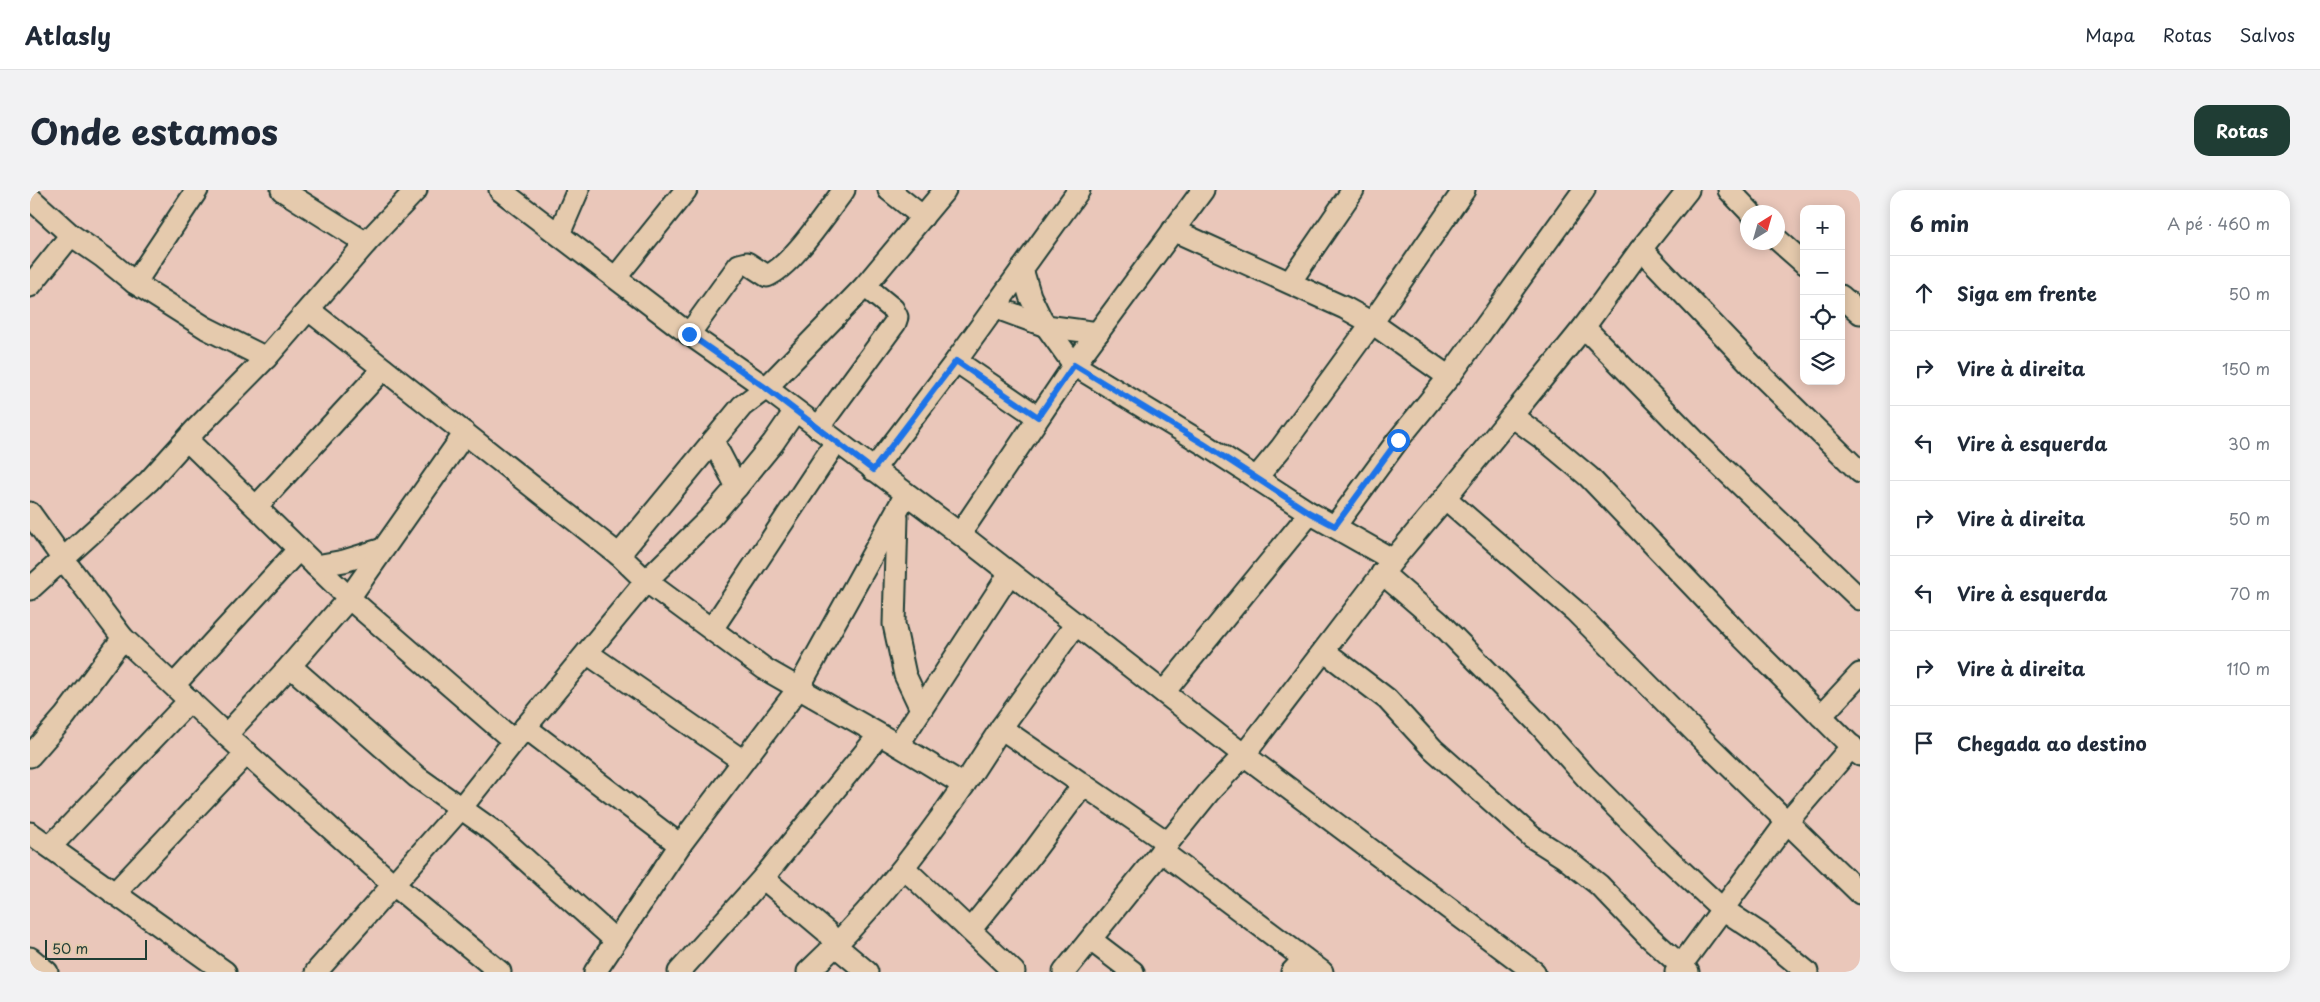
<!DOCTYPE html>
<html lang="pt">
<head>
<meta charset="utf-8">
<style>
	body { margin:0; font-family:"Playpen Sans",sans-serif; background:#f2f2f3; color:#1f2937 }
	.controls { position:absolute; right:15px; top:15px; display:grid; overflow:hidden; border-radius:10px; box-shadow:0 2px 12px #0003 }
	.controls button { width:45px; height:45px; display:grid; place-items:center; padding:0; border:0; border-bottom:1px solid #e0e1e3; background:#fff; color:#1f2937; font:25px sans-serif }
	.compass { position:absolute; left:1710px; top:15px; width:45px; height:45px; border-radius:50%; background:#fff; box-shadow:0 2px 12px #0003; rotate:37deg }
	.scale { position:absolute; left:15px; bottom:12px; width:102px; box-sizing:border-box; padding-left:5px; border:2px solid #1f3d34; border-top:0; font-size:14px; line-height:18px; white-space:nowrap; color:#1f3d34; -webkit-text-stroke:4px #e5caad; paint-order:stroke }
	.stop { position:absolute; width:15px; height:15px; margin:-11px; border:4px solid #1a73e8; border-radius:50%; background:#fff }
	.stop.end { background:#1a73e8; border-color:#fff; box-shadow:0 1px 5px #0008 }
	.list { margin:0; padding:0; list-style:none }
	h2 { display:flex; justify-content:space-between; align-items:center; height:65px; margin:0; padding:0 20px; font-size:21px }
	h2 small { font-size:16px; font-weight:400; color:#747a83 }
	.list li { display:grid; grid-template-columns:32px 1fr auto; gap:15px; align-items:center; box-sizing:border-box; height:75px; padding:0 20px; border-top:1px solid #e0e1e3 }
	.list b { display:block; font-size:19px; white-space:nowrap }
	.list em { font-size:16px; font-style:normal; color:#747a83 }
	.icon { flex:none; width:28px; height:28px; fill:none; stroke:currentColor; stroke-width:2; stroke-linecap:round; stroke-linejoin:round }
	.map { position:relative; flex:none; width:1830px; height:782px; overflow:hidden; border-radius:15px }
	header { display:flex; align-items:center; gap:30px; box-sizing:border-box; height:70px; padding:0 25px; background:#fff; border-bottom:1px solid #e0e1e3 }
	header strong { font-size:24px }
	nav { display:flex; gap:28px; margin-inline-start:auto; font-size:18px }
	.intro { display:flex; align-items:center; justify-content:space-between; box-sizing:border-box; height:120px; padding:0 30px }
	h1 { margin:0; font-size:35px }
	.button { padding:12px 22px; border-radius:15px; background:#1f3d34; color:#fff; font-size:18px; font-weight:700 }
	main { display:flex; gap:30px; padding:0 30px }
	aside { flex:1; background:#fff; border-radius:15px; box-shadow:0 2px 12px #0003 }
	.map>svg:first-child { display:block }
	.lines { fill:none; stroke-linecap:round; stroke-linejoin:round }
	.minor-casing { stroke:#1f3d34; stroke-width:25 }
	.minor { stroke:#e5caad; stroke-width:21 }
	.route { stroke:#1a73e8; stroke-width:6 }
</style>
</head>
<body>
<header>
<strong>Atlasly</strong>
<nav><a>Mapa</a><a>Rotas</a><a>Salvos</a></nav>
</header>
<div class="intro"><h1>Onde estamos</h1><a class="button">Rotas</a></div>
<main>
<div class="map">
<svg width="1830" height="782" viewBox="0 0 1830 782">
	<rect width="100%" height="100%" fill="#eac7ba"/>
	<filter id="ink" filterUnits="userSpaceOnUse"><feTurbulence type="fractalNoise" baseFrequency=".02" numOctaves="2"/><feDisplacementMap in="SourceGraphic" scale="10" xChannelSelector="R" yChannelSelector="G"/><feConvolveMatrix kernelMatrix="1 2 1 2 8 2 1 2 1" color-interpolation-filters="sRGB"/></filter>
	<g filter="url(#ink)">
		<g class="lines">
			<!-- minor casing -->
			<g class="minor-casing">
				<g id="minor">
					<path d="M252 0 336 53"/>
					<path d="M470 0 659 144 736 198 930 344 1214 565 1504 782"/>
					<path d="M859 0 893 27"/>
					<path d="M1699 0 1720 22"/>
					<path d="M0 8 41 45 73 67 105 93 176 138 236 168"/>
					<path d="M1143 40 1315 118 1342 133 1419 187"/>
					<path d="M529 44 548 0"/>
					<path d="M1748 50 1774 73"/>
					<path d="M1611 59 1734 188 1830 282"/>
					<path d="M992 79 1000 106 1011 129 1044 175 1174 254 1280 323 1363 370"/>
					<path d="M586 87 656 0"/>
					<path d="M1260 92 1323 0"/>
					<path d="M105 93 167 0"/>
					<path d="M0 96 41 45"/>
					<path d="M1811 106 1830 123"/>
					<path d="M964 117 1016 136 1068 143"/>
					<path d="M279 120 589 365 616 391 735 479 868 555"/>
					<path d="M1554 137 1668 254 1830 409"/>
					<path d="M659 144 709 75 717 73 737 86C762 76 796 23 814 0"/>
					<path d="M926 171 1008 227"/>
					<path d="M1482 226 1516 251 1559 287 1705 440 1830 565"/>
					<path d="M788 238 865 133 867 127 863 119 835 96"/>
					<path d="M157 250 319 408 484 551 616 391 680 328 707 297 743 253 765 221"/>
					<path d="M683 251 707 297"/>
					<path d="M843 280 926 171 1049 0"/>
					<path d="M1227 287 1251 258 1342 133 1434 0"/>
					<path d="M1415 308 1545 421 1676 553 1830 703"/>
					<path d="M226 317 353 179"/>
					<path d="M0 323 33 369 93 448 196 545 364 695 470 782"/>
					<path d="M867 327 864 434 875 485 891 519"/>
					<path d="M1305 336 1368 250 1419 187 1554 0"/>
					<path d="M930 344 1044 175 1173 0"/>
					<path d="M589 365 712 216 736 198 835 96 915 0"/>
					<path d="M286 376 314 371 353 359"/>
					<path d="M1352 383 1410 433 1508 533 1556 587 1634 665 1691 718 1732 745 1777 782"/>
					<path d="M0 399 119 291 166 239 236 168 336 53 386 0"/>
					<path d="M682 439 806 252"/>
					<path d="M1294 461 1357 509 1403 559 1502 647 1535 668 1569 695 1617 745 1658 782"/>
					<path d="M557 463 713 571"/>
					<path d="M260 476 387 587 466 643 585 750"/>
					<path d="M144 495 269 359"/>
					<path d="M1134 502 1280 323"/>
					<path d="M1791 526 1830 484"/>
					<path d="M495 537 650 655"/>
					<path d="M971 538 1138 653"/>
					<path d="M196 545 260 476 319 408 435 243"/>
					<path d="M0 566 35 526 93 448"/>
					<path d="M934 595 971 538 1046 434"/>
					<path d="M0 643 195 782"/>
					<path d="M20 657 160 510"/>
					<path d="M1131 661 1292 782"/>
					<path d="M874 678 984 782"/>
					<path d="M733 688 797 742 806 756 837 782"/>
					<path d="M84 704 217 563"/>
					<path d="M940 740 998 669 1053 595"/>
					<path d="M1061 750 1103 782"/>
					<path d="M0 768 17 782"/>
					<path d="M286 782 431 618 484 551"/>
					<path d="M565 782 650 655 768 499 876 304"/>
					<path d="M649 782 733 688 849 545"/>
					<path d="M778 782C838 726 888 662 934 595L868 555 980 383"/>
					<path d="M1034 782 1179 602 1214 565 1363 370 1415 308 1554 137 1611 59 1658 0"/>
					<path d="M1262 782 1274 769"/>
					<path d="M1646 782 1757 632 1822 556"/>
				</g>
			</g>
			<!-- minor -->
			<use href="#minor" class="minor"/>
		</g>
	</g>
	<g class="lines" filter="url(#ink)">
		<!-- route -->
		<path class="route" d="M659 144 736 198 843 280 926 171 1008 227 1044 175 1174 254 1280 323 1305 336 1368 250"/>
	</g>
</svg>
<div class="controls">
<button>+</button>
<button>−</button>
<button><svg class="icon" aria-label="locate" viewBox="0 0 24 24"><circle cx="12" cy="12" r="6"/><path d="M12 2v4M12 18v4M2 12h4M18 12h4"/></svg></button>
<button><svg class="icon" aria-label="layers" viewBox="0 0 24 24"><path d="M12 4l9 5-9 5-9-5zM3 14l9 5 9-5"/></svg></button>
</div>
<svg class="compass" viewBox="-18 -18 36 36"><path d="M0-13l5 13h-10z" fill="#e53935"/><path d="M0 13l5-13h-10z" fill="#747a83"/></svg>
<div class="scale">50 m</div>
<div class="stop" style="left:1368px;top:250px"></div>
<div class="stop end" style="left:659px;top:144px"></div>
</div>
<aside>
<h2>6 min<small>A pé · 460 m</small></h2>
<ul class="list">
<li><svg class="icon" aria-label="ahead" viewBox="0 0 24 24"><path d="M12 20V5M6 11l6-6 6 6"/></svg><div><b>Siga em frente</b></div><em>50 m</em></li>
<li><svg class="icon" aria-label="right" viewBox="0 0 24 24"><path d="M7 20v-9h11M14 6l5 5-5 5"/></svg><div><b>Vire à direita</b></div><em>150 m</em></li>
<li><svg class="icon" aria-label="left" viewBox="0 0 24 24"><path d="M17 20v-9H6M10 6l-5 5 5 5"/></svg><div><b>Vire à esquerda</b></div><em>30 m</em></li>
<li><svg class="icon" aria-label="right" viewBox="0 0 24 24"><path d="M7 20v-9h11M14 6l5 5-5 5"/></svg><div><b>Vire à direita</b></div><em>50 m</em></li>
<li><svg class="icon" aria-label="left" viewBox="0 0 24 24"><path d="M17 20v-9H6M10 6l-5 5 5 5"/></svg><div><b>Vire à esquerda</b></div><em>70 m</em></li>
<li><svg class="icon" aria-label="right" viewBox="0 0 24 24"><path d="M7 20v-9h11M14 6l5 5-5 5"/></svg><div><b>Vire à direita</b></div><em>110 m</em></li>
<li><svg class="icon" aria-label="arrive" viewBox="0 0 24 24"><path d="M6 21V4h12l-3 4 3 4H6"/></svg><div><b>Chegada ao destino</b></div></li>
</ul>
</aside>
</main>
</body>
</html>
